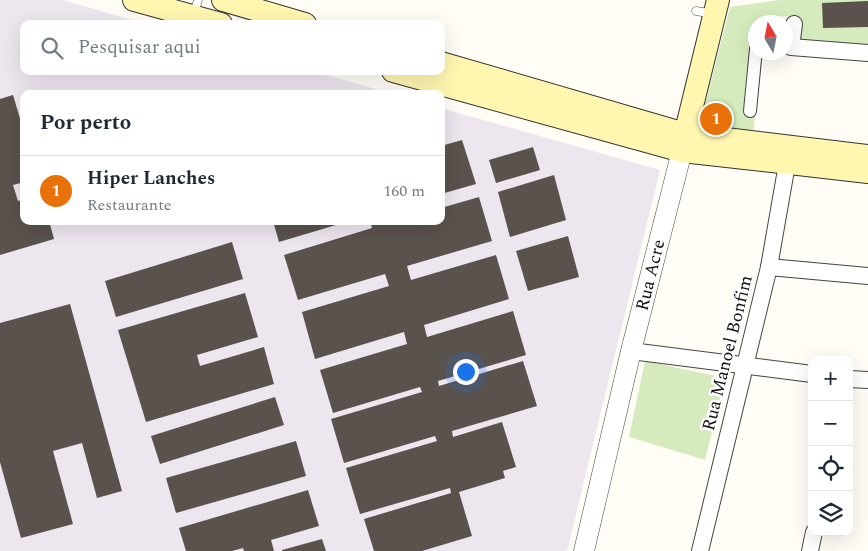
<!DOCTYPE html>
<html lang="pt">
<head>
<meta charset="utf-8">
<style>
	body { margin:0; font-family:Spectral,serif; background:#f6f6f7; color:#1f2937 }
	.controls { position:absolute; right:15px; bottom:15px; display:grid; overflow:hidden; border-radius:10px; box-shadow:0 5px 20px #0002 }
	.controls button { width:45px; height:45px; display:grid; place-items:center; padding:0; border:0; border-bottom:1px solid #e0e1e3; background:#fff; color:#1f2937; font:25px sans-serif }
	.compass { position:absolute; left:748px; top:15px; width:45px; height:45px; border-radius:50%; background:#fff; box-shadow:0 5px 20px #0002; rotate:350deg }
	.you { position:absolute; left:465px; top:371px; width:18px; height:18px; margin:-12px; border:4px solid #fff; border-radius:50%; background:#1a73e8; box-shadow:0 0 0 8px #1a73e833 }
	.badge { display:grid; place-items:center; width:32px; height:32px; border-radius:50%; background:#7c3aed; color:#fff; font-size:16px; font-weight:700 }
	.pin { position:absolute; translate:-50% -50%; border:2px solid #fff; box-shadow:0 1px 5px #0006 }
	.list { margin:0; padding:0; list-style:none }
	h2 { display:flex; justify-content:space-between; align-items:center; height:65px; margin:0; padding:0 20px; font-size:21px }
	h2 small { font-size:16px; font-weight:400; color:#747a83 }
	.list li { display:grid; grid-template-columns:32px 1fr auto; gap:15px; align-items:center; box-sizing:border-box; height:70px; padding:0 20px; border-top:1px solid #e0e1e3 }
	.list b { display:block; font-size:19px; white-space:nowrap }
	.list p { margin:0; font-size:16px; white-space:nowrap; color:#747a83 }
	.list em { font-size:16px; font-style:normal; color:#747a83 }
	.icon { flex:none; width:28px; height:28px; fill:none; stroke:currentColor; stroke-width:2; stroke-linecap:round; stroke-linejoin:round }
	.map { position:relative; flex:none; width:868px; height:551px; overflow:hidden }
	.search { position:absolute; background:#fff; box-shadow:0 5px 20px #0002; left:20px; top:20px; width:425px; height:55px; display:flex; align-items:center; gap:12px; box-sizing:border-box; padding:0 18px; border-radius:10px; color:#747a83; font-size:19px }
	.panel { position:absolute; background:#fff; box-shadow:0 5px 20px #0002; left:20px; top:90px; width:425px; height:135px; border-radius:10px }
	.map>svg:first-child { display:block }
	.industrial { fill:#eee6ef }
	.green { fill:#d5ebbd }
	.building { fill:#5a524d }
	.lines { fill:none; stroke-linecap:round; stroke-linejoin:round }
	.service-casing { stroke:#444; stroke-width:9 }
	.pedestrian-casing { stroke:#444; stroke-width:14 }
	.minor-casing { stroke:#444; stroke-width:18 }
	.tertiary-casing { stroke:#444; stroke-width:21 }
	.secondary-casing { stroke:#333; stroke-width:24 }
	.service { stroke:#fff; stroke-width:8 }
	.pedestrian { stroke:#fff; stroke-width:12 }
	.minor { stroke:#fff; stroke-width:16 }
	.tertiary { stroke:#fff; stroke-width:20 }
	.secondary { stroke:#fff6b0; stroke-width:22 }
	.labels { text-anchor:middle; stroke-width:5; stroke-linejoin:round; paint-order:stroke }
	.street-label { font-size:18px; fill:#111; stroke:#fff }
</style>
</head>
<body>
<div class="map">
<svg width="868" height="551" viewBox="0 0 868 551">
	<rect width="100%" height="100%" fill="#fffdf5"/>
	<!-- industrial -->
	<path class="industrial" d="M0 0H63L146 24H24V71H313L393 94H24V221H441V108L660 170 567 551H0Z"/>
	<!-- green -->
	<g class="green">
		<path d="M779 0H868V50L799 45 797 15 776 17V22H756V52L763 53 753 134 699 128 730 7Z"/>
		<path d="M645 361 725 378 705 460 629 437Z"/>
	</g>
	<!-- building -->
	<g class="building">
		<path d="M868 1V27L823 28 822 3Z"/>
		<path d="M13 95 24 132V182L13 185 18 201 24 199V221H49L54 239 0 255V99Z"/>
		<path d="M462 140 476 184 441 194V146Z"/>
		<path d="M533 147 540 170 496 183 489 160Z"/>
		<path d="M554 175 566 220 510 237 498 192Z"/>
		<path d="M479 197 492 241 407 266 411 280 496 255 509 299 424 325 427 337 513 311 526 355 438 381 439 386 523 361 537 406 452 431 453 437 502 422 516 467 503 471 505 478 459 492 472 536 422 551H374L364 519 451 493 450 488 360 514 346 468 437 441 435 436 344 463 331 419 422 392 420 387 333 413 320 370 407 344 404 332 315 359 302 312 389 286 385 274 298 300 284 255 372 228 370 221H441V208Z"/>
		<path d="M273 221H346V222L279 242Z"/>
		<path d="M568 236 579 277 528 291 516 251Z"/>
		<path d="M232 242 243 279 116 317 105 281Z"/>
		<path d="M245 293 258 337 197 355 200 366 264 347 274 384 146 422 118 330Z"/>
		<path d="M70 304 122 491 97 498 82 443 53 451 73 524 21 538 0 462V323Z"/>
		<path d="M275 397 284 425 160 464 151 436Z"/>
		<path d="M296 441 306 476 176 513 166 478Z"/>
		<path d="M308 490 319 526 271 540 274 551H244L243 548 232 551H186L179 528Z"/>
		<path d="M322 539 326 551H282V550Z"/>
	</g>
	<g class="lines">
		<!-- service casing -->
		<g class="service-casing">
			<g id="service">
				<path d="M696 11 714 14"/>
				<path d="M194 14 198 0"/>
			</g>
		</g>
		<!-- pedestrian casing -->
		<g class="pedestrian-casing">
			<path id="pedestrian" d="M750 111 756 49"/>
		</g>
		<!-- minor casing -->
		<g class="minor-casing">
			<g id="minor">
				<path d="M794 24 791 47 868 53"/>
				<path d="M769 267 868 276"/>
				<path d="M631 351 812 374"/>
				<path d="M849 379 868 380"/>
				<path d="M700 551 769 267 787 164"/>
				<path d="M810 551 814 532"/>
			</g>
		</g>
		<!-- tertiary casing -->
		<g class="tertiary-casing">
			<path id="tertiary" d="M584 551 631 351 682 151"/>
		</g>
		<!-- secondary casing -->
		<g class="secondary-casing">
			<g id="secondary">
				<path d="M134 0 221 24"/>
				<path d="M223 0 305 24"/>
				<path d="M441 63 685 134 868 156"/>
				<path d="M393 71 682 151 868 172"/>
				<path d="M682 147 718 0"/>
			</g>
		</g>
		<!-- service -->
		<use href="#service" class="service"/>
		<!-- pedestrian -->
		<use href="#pedestrian" class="pedestrian"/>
		<!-- minor -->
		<use href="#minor" class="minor"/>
		<!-- tertiary -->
		<use href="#tertiary" class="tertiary"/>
		<!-- secondary -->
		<use href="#secondary" class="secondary"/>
	</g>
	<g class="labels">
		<!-- street labels -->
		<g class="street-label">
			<text transform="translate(650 275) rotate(-76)" y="6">Rua Acre</text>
			<text transform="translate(727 353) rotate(-76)" y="6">Rua Manoel Bonfim</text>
		</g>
	</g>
</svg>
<div class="controls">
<button>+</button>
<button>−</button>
<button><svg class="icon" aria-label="locate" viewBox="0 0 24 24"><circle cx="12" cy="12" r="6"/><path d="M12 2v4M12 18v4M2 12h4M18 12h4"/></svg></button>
<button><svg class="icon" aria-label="layers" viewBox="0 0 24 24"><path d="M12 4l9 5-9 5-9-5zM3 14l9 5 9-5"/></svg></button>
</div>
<svg class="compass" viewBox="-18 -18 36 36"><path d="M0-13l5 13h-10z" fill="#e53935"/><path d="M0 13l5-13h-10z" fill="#747a83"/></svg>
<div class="you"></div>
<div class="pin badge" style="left:716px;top:119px;background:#e8710a">1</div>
<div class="search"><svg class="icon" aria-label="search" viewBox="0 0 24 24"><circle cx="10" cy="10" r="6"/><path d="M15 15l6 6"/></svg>Pesquisar aqui</div>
<section class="panel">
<h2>Por perto<small></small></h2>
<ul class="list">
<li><span class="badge" style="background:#e8710a">1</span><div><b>Hiper Lanches</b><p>Restaurante</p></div><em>160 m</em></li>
</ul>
</section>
</div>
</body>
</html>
